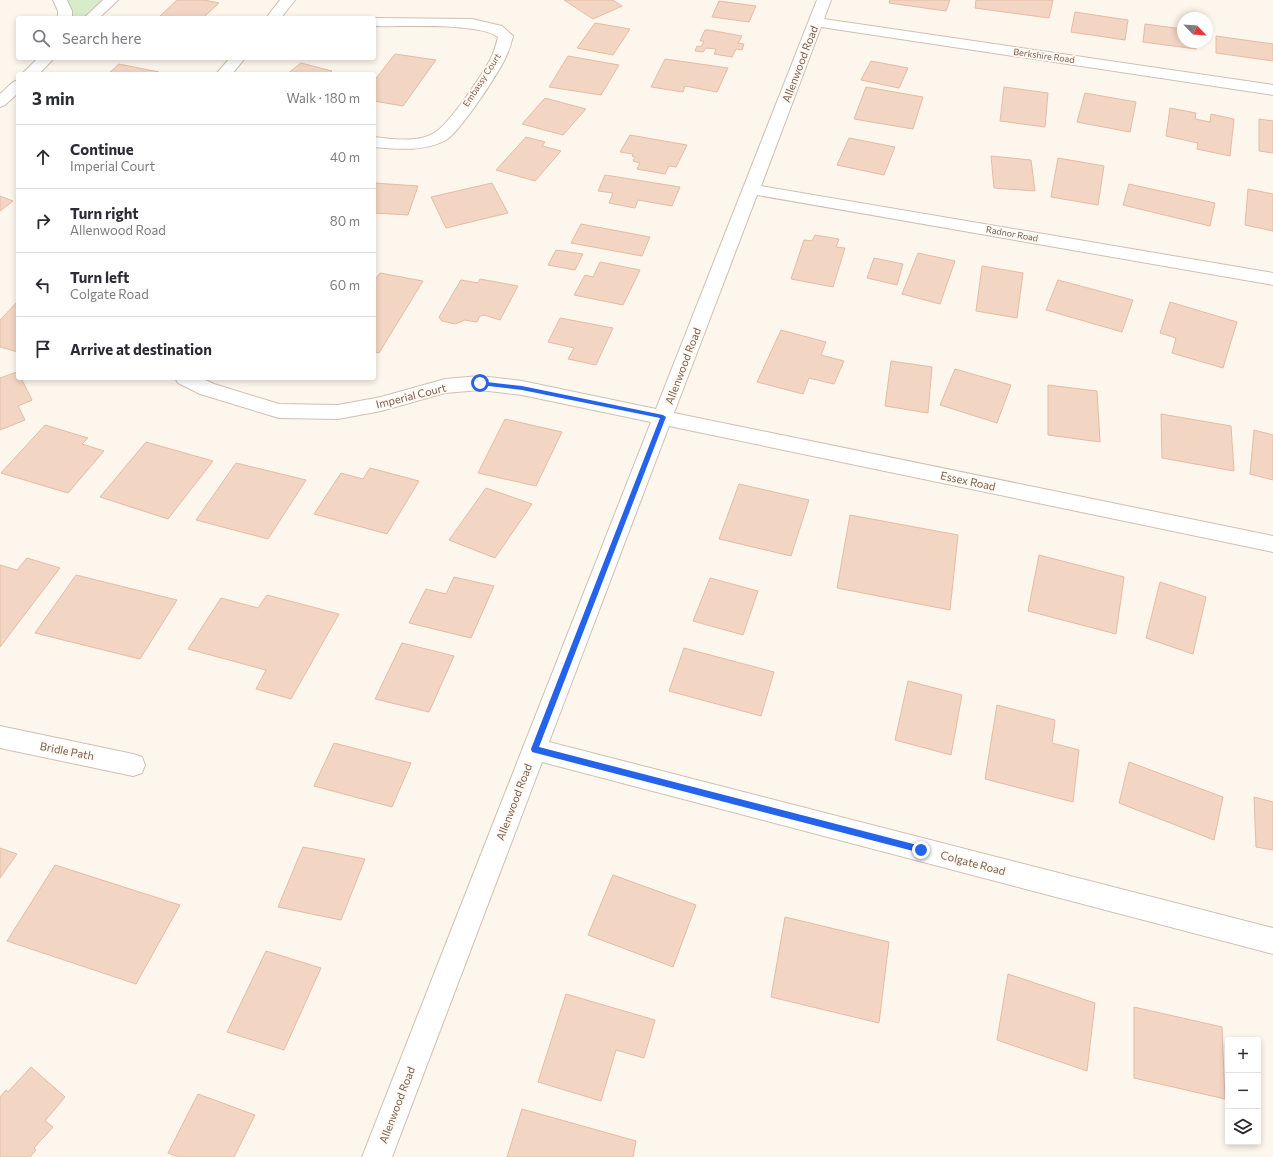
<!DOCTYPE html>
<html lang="en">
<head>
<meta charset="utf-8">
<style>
	body { margin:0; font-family:Commissioner,sans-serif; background:#f2f2f3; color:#2b2b33 }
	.controls { position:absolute; right:12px; bottom:12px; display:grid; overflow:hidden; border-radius:4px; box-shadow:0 2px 6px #0003 }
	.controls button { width:36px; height:36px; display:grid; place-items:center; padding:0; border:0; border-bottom:1px solid #e1e1e2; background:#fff; color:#2b2b33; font:20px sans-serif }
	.compass { position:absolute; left:1177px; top:12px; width:36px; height:36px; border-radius:50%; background:#fff; box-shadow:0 2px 6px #0003; rotate:115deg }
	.stop { position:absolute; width:12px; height:12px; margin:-9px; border:3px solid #2563eb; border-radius:50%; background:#fff }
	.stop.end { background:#2563eb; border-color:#fff; box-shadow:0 1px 4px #0008 }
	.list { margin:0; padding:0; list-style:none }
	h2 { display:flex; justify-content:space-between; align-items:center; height:52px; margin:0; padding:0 16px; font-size:17px }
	h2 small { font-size:13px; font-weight:400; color:#7c7c81 }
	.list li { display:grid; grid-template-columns:26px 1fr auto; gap:12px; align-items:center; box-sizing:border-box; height:64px; padding:0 16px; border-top:1px solid #e1e1e2 }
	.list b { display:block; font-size:15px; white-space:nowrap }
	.list p { margin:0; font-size:13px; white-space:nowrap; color:#7c7c81 }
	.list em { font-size:13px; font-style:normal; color:#7c7c81 }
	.icon { flex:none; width:22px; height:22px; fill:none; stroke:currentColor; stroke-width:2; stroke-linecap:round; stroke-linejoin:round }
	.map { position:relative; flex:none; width:1273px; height:1157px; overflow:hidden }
	.search { position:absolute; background:#fff; box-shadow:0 2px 6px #0003; left:16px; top:16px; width:360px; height:44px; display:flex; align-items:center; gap:10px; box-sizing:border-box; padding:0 14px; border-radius:4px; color:#7c7c81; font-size:15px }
	.panel { position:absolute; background:#fff; box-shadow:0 2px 6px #0003; left:16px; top:72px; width:360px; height:308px; border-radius:4px }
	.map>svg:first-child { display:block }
	.green { fill:#d8ecc9 }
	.building { fill:#f3d5c3; stroke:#e6bba3 }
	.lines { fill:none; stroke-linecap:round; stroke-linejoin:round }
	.minor-casing { stroke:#d1beb0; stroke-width:2 }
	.minor { fill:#fff; fill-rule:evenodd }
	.route { fill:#2563eb }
	.labels { text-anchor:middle; stroke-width:3.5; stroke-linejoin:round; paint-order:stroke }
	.far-street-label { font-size:9px; fill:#7a5c4d; stroke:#fffaf3 }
	.street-label { font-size:11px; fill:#7a5c4d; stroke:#fffaf3 }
</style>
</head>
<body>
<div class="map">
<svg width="1273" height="1157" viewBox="0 0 1273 1157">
	<rect width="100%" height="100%" fill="#fdf6ec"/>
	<!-- green -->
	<path class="green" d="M60 0H111L91 18H65Z"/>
	<!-- building -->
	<g class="building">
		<path d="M177 0H204L219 3 204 17 210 18H158Z"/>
		<path d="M564 0H613L622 6 593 19Z"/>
		<path d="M890 0H950L946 11 889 3Z"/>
		<path d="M976 0H1053L1049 18 975 8Z"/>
		<path d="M719 1 756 6 749 22 712 17Z"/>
		<path d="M1075 12 1128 20 1125 40 1071 32Z"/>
		<path d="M595 23 630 29 613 55 577 48Z"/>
		<path d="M1145 24 1183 29V42H1196V49L1143 42Z"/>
		<path d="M705 30H709L742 36 738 43 744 44 742 50 736 49 732 57 714 54 716 49 706 48 703 52 695 51 697 46 701 47 704 41H700Z"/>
		<path d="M1216 36 1273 44V61L1216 53Z"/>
		<path d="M395 54 436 60 403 106 374 101V81Z"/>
		<path d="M568 56 619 65 601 95 549 87Z"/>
		<path d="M665 59 728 68 717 92 685 86 683 92 651 87Z"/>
		<path d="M871 61 908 68 899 88 861 80Z"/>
		<path d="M301 63 332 71 329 74H287Z"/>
		<path d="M119 64 159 72 156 74H108Z"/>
		<path d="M866 87 923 97 913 129 854 119Z"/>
		<path d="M1004 87 1048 93 1045 127 1000 121Z"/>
		<path d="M1085 93 1136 102 1130 132 1077 122Z"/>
		<path d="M545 98 586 109 563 135 522 124Z"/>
		<path d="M1170 108 1196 113 1195 119 1210 122 1211 114 1234 119 1230 156 1197 149 1198 143 1166 136Z"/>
		<path d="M1259 119 1273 121V153L1259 151Z"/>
		<path d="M630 135 687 145 676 167 669 166 665 174 637 169 640 163 633 161 635 157 632 156 633 154 620 152Z"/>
		<path d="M526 137 545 142 542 146 561 151 535 181 496 170Z"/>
		<path d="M849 138 895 147 884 175 837 165Z"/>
		<path d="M991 156 1031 160 1035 191 994 188Z"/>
		<path d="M1058 158 1104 166 1098 205 1051 197Z"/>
		<path d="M605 175 680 187 672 206 638 200 635 208 609 203 613 193 598 191Z"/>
		<path d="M374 183 418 186 408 215 374 213Z"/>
		<path d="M492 183 508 213 446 228 431 197Z"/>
		<path d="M1129 184 1215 203 1210 226 1123 205Z"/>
		<path d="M1248 189 1273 194V231L1245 225Z"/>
		<path d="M0 196 13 201 0 211Z"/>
		<path d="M581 224 650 237 642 256 571 243Z"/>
		<path d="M815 235 839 239 836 247 845 248 833 287 791 279 804 240 812 241Z"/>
		<path d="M556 250 583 254 575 270 548 265Z"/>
		<path d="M918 253 955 261 940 304 902 294Z"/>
		<path d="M874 258 903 264 897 285 867 278Z"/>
		<path d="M600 262 640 270 623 305 574 295 585 275 593 277Z"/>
		<path d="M982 266 1023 273 1017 318 976 311Z"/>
		<path d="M380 273 423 281 379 353 374 352V281Z"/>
		<path d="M480 279 518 286 500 320 484 315 480 316 477 322 464 320 463 321 455 324 442 321 439 317 461 280 478 283Z"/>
		<path d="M1058 280 1133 300 1122 332 1046 310Z"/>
		<path d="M18 301V352L0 347V320Z"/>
		<path d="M1170 302 1237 322 1223 368 1172 353 1176 338 1160 333Z"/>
		<path d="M560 318 613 328 596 365 568 359 574 348 548 342Z"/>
		<path d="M781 330 826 342 821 355 844 361 834 384 809 378 803 394 757 382Z"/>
		<path d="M891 361 932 367 928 413 885 406Z"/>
		<path d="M955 369 1011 385 997 423 940 405Z"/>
		<path d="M17 372 18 378H21L32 400 18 406 25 420 0 430V378Z"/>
		<path d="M1048 385 1097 391 1100 442 1048 435Z"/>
		<path d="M1161 414 1231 426 1234 471 1162 458Z"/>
		<path d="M505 419 562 432 536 486 478 473Z"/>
		<path d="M45 425 88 438 82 444 104 451 68 493 1 473Z"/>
		<path d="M1254 430 1273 435V480L1250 474Z"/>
		<path d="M146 442 213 461 168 519 100 497Z"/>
		<path d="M236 463 306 480 268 539 196 520Z"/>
		<path d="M370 468 419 481 387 534 314 514 341 473 363 479Z"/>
		<path d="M739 484 809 500 791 556 719 539Z"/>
		<path d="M486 488 532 504 495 558 449 540Z"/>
		<path d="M850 515 958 535 950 610 837 588Z"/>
		<path d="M1039 555 1124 577 1116 634 1028 611Z"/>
		<path d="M27 558 60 568 0 647V565L17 570Z"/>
		<path d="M76 575 177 600 140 659 35 633Z"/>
		<path d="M454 577 494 586 471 638 409 623 426 589 446 594Z"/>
		<path d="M710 578 758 591 743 635 693 621Z"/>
		<path d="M1160 582 1206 597 1193 654 1146 638Z"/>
		<path d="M267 595 339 614 291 699 256 689 266 670 188 649 221 598 258 608Z"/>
		<path d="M402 643 454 656 429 712 375 699Z"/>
		<path d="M684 648 774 672 761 716 669 691Z"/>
		<path d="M908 681 962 695 951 755 895 740Z"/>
		<path d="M997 705 1055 720 1052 743 1079 750 1073 802 985 779Z"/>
		<path d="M334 743 411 763 392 807 314 786Z"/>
		<path d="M1129 762 1223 797 1214 840 1119 803Z"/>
		<path d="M1254 797 1273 802V850L1256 847Z"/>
		<path d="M303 847 365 859 341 920 278 907Z"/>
		<path d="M0 848 17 854 0 878Z"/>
		<path d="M55 865 180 905 136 984 7 941Z"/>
		<path d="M613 875 696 905 673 967 588 935Z"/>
		<path d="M785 917 889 942 879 1023 771 997Z"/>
		<path d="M266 951 321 968 284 1050 227 1032Z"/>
		<path d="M1008 974 1095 1003 1087 1071 997 1040Z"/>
		<path d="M566 994 655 1020 644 1058 616 1050 601 1101 538 1082Z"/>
		<path d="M1134 1007 1222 1027 1225 1099 1134 1078Z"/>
		<path d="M31 1067 65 1097 45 1121 53 1127 34 1148 36 1150 30 1157H0V1097L6 1090 8 1092Z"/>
		<path d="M198 1094 255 1115 234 1157H178L168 1153Z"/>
		<path d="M522 1109 636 1141 633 1157H507Z"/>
	</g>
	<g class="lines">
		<!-- minor casing -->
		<g class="minor-casing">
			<g id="minor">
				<path d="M53 0H67L72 11V18H58V11Z"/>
				<path d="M103 0H118L99 18H84Z"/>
				<path d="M280 0H295L281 18H266Z"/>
				<path d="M817 0H831L824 19 1273 85V95L821 27 761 186 1273 273V285L757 195 674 413 1273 536V552L669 426 549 742 1273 928V954L542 762 392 1157H362L651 422 522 395 480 390 445 393 381 411 338 419 279 418 200 394 178 383 175 378H201L214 384 279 404 338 405 381 397 445 379 480 376 522 381 656 409Z"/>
				<path d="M373 18H374L472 19 502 26 513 36C511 44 509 51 505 59 497 75 460 132 446 140 425 152 397 149 374 147V137C393 139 417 143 434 133 448 126 482 75 490 60 494 53 496 45 498 37 478 22 402 27 374 26V18Z"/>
				<path d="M38 58H54L39 74H22Z"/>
				<path d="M230 58H245L232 74H216Z"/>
				<path d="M18 80V93L5 105 0 107V94L13 82Z"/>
				<path d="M0 726 133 754 142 757 145 765 142 773 133 776 0 748Z"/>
			</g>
		</g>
		<!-- minor -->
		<use href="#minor" class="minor"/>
	</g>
	<!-- route -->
	<path class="route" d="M478 381 522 386 663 415 666 417 539 747 921 846 923 847V852L921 853 532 752 531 749 660 418 522 390 480 385 477 383Z"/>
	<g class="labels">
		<!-- far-street labels -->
		<g class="far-street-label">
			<text transform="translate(1044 56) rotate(8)" y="3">Berkshire Road</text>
			<text transform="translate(482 80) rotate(-57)" y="3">Embassy Court</text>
			<text transform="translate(1012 234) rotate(10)" y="3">Radnor Road</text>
		</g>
		<!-- street labels -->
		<g class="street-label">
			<text transform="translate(800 64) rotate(-69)" y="4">Allenwood Road</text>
			<text transform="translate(683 366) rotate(-69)" y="4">Allenwood Road</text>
			<text transform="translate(411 396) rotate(-14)" y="4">Imperial Court</text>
			<text transform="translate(968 481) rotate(12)" y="4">Essex Road</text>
			<text transform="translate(67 751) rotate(11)" y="4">Bridle Path</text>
			<text transform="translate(514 802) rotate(-69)" y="4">Allenwood Road</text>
			<text transform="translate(973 863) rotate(15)" y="4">Colgate Road</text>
			<text transform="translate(397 1105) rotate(-69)" y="4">Allenwood Road</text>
		</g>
	</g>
</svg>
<div class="controls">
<button>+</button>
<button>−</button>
<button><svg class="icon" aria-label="layers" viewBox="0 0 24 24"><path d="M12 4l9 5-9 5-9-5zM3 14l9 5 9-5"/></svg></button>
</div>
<svg class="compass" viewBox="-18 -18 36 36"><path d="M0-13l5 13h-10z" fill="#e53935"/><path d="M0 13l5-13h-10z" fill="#7c7c81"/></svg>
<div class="stop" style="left:480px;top:383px"></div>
<div class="stop end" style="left:921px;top:850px"></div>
<div class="search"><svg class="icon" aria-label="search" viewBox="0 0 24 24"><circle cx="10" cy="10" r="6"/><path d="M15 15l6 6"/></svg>Search here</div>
<section class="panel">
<h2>3 min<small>Walk · 180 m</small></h2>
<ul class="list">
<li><svg class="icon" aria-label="ahead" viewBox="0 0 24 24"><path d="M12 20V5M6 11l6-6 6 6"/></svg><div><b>Continue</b><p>Imperial Court</p></div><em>40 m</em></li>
<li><svg class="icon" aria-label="right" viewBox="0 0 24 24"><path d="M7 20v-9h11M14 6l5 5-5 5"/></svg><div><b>Turn right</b><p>Allenwood Road</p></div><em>80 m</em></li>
<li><svg class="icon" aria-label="left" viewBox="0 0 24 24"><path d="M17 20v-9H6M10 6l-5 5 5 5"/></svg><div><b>Turn left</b><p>Colgate Road</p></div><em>60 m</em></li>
<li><svg class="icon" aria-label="arrive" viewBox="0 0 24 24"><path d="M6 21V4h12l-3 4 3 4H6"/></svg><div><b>Arrive at destination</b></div></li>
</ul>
</section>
</div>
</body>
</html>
